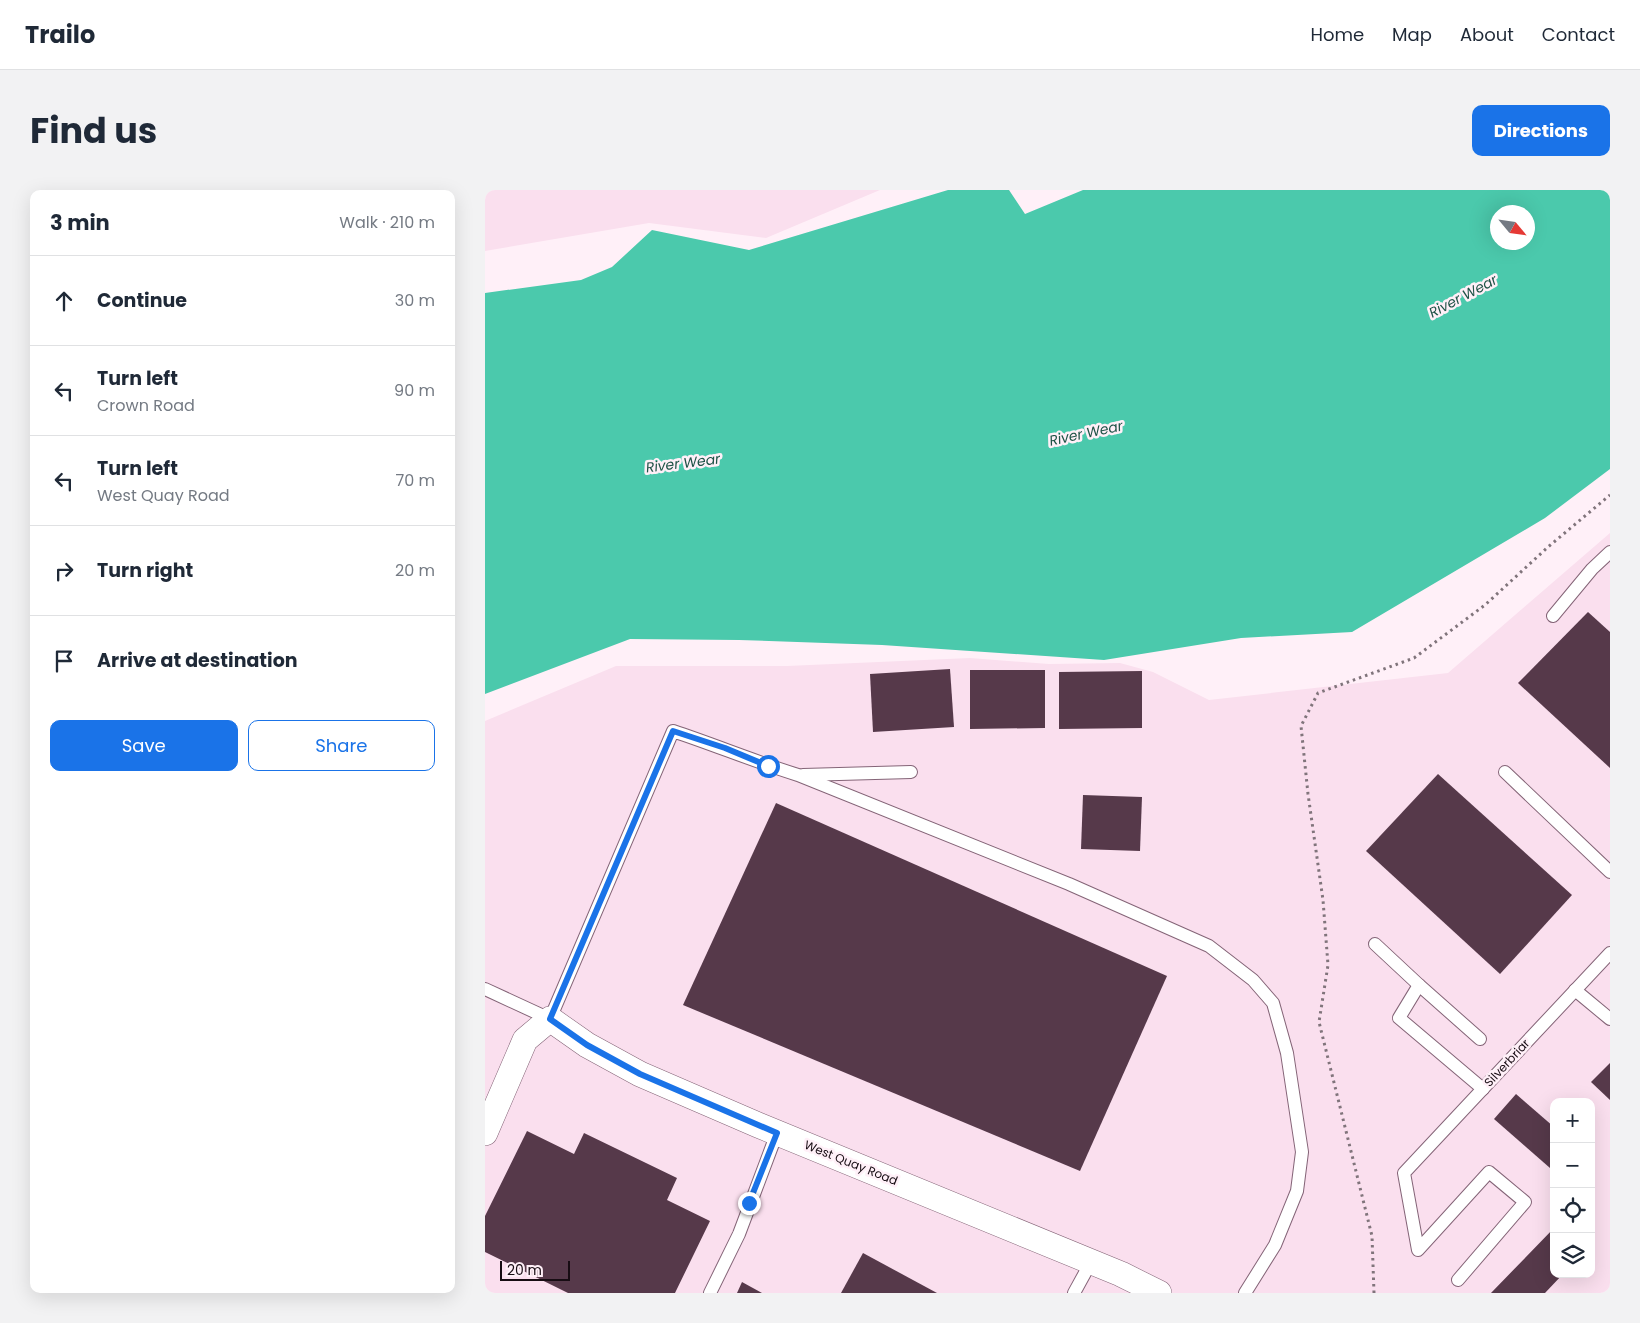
<!DOCTYPE html>
<html lang="en">
<head>
<meta charset="utf-8">
<style>
	body { margin:0; font-family:Poppins,sans-serif; background:#f2f2f3; color:#1f2937 }
	.controls { position:absolute; right:15px; bottom:15px; display:grid; overflow:hidden; border-radius:10px; box-shadow:0 5px 20px #0002 }
	.controls button { width:45px; height:45px; display:grid; place-items:center; padding:0; border:0; border-bottom:1px solid #e0e1e3; background:#fff; color:#1f2937; font:25px sans-serif }
	.compass { position:absolute; left:1005px; top:15px; width:45px; height:45px; border-radius:50%; background:#fff; box-shadow:0 5px 20px #0002; rotate:119deg }
	.scale { position:absolute; left:15px; bottom:12px; width:70px; box-sizing:border-box; padding-left:5px; border:2px solid #170c13; border-top:0; font-size:14px; line-height:18px; white-space:nowrap; color:#170c13; -webkit-text-stroke:4px #fff0f8; paint-order:stroke }
	.stop { position:absolute; width:15px; height:15px; margin:-11px; border:4px solid #1a73e8; border-radius:50%; background:#fff }
	.stop.end { background:#1a73e8; border-color:#fff; box-shadow:0 1px 5px #0008 }
	.list { margin:0; padding:0; list-style:none }
	h2 { display:flex; justify-content:space-between; align-items:center; height:65px; margin:0; padding:0 20px; font-size:21px }
	h2 small { font-size:16px; font-weight:400; color:#747a83 }
	.list li { display:grid; grid-template-columns:32px 1fr auto; gap:15px; align-items:center; box-sizing:border-box; height:90px; padding:0 20px; border-top:1px solid #e0e1e3 }
	.list b { display:block; font-size:19px; white-space:nowrap }
	.list p { margin:0; font-size:16px; white-space:nowrap; color:#747a83 }
	.list em { font-size:16px; font-style:normal; color:#747a83 }
	.actions { display:flex; gap:10px; padding:15px 20px }
	.actions a { flex:1; padding:11px 0; border:1px solid #1a73e8; border-radius:10px; text-align:center; font-size:18px; color:#1a73e8 }
	.actions .main { background:#1a73e8; color:#fff }
	.icon { flex:none; width:28px; height:28px; fill:none; stroke:currentColor; stroke-width:2; stroke-linecap:round; stroke-linejoin:round }
	.map { position:relative; flex:none; width:1125px; height:1103px; overflow:hidden; border-radius:10px }
	header { display:flex; align-items:center; gap:30px; box-sizing:border-box; height:70px; padding:0 25px; background:#fff; border-bottom:1px solid #e0e1e3 }
	header strong { font-size:24px }
	nav { display:flex; gap:28px; margin-inline-start:auto; font-size:18px }
	.intro { display:flex; align-items:center; justify-content:space-between; box-sizing:border-box; height:120px; padding:0 30px }
	h1 { margin:0; font-size:35px }
	.button { padding:12px 22px; border-radius:10px; background:#1a73e8; color:#fff; font-size:18px; font-weight:700 }
	main { display:flex; gap:30px; padding:0 30px }
	aside { flex:1; background:#fff; border-radius:10px; box-shadow:0 5px 20px #0002 }
	.map>svg:first-child { display:block }
	.built { fill:#fadfee; fill-rule:evenodd }
	.water { fill:#4bc9ac; fill-rule:evenodd }
	.building { fill:#56394a }
	.lines { fill:none; stroke-linecap:round; stroke-linejoin:round }
	.lane-casing { stroke:#846477; stroke-width:14 }
	.street-casing { stroke:#846477; stroke-width:26 }
	.path { stroke:#80747b; stroke-width:3; stroke-dasharray:2.5 4; stroke-linecap:butt }
	.lane { stroke:#fff; stroke-width:12 }
	.street { stroke:#fff; stroke-width:25 }
	.route { stroke:#1a73e8; stroke-width:6 }
	.labels { text-anchor:middle; stroke-width:5; stroke-linejoin:round; paint-order:stroke }
	.street-label { font-size:12px; fill:#170c13; stroke:#fff0f8 }
	.water-label { font-size:14px; font-style:italic; fill:#1f5347; stroke:#fff0f8 }
</style>
</head>
<body>
<header>
<strong>Trailo</strong>
<nav><a>Home</a><a>Map</a><a>About</a><a>Contact</a></nav>
</header>
<div class="intro"><h1>Find us</h1><a class="button">Directions</a></div>
<main>
<aside>
<h2>3 min<small>Walk · 210 m</small></h2>
<ul class="list">
<li><svg class="icon" aria-label="ahead" viewBox="0 0 24 24"><path d="M12 20V5M6 11l6-6 6 6"/></svg><div><b>Continue</b></div><em>30 m</em></li>
<li><svg class="icon" aria-label="left" viewBox="0 0 24 24"><path d="M17 20v-9H6M10 6l-5 5 5 5"/></svg><div><b>Turn left</b><p>Crown Road</p></div><em>90 m</em></li>
<li><svg class="icon" aria-label="left" viewBox="0 0 24 24"><path d="M17 20v-9H6M10 6l-5 5 5 5"/></svg><div><b>Turn left</b><p>West Quay Road</p></div><em>70 m</em></li>
<li><svg class="icon" aria-label="right" viewBox="0 0 24 24"><path d="M7 20v-9h11M14 6l5 5-5 5"/></svg><div><b>Turn right</b></div><em>20 m</em></li>
<li><svg class="icon" aria-label="arrive" viewBox="0 0 24 24"><path d="M6 21V4h12l-3 4 3 4H6"/></svg><div><b>Arrive at destination</b></div></li>
</ul>
<div class="actions"><a class="main">Save</a><a>Share</a></div>
</aside>
<div class="map">
<svg width="1125" height="1103" viewBox="0 0 1125 1103">
	<rect width="100%" height="100%" fill="#fff0f8"/>
	<!-- built -->
	<g class="built">
		<path d="M0 0H395L281 48 164 33 0 61Z"/>
		<path d="M1125 343V1103H0V531L131 476H302L485 468 564 474 635 473 668 482 724 510 963 483ZM1069 912H1106V1084H1069Z"/>
	</g>
	<!-- water -->
	<path class="water" d="M463 0H524L540 24 598 0H1125V279L1060 328 867 442 756 448 619 470 397 455 254 450 145 449 0 504V103L96 90 127 77 167 40 264 60ZM1012 22H1042V52H1012Z"/>
	<!-- building -->
	<g class="building">
		<path d="M1103 422 1125 442V578L1033 493Z"/>
		<path d="M465 479 469 537 388 542 385 484Z"/>
		<path d="M485 480H560V538L485 539Z"/>
		<path d="M657 481V538L574 539V482Z"/>
		<path d="M953 584 1087 705 1015 784 881 661Z"/>
		<path d="M598 605 657 607 655 661 596 659Z"/>
		<path d="M291 613 682 786 595 981 198 815Z"/>
		<path d="M1125 873V910L1106 892Z"/>
		<path d="M1031 904 1069 937V973L1065 978 1009 929Z"/>
		<path d="M42 941 89 964 99 943 192 988 182 1010 225 1031 190 1103H83L0 1062V1026Z"/>
		<path d="M1069 1038V1084H1078L1060 1103H1006Z"/>
		<path d="M378 1063 452 1103H356Z"/>
		<path d="M257 1092 277 1103H252Z"/>
	</g>
	<g class="lines">
		<!-- lane casing -->
		<g class="lane-casing">
			<g id="lane">
				<path d="M1068 426 1107 379 1125 362"/>
				<path d="M1020 582 1125 682"/>
				<path d="M318 585 426 582"/>
				<path d="M890 754 934 795"/>
				<path d="M0 799 65 829 188 541C230 555 271 572 313 585L584 694 724 756 768 790 788 813 802 863 817 962 812 1001 790 1055 760 1103"/>
				<path d="M1090 800 1125 829"/>
				<path d="M995 849 934 795 914 828 998 899"/>
				<path d="M973 1090 1040 1012 1004 982 933 1060 919 983 1125 763"/>
				<path d="M225 1103 254 1044 292 943"/>
				<path d="M589 1103 606 1072"/>
			</g>
		</g>
		<!-- street casing -->
		<g class="street-casing">
			<path id="street" d="M0 943 40 850 65 829 102 855 155 884 273 935 636 1084 674 1103"/>
		</g>
		<!-- path -->
		<path class="path" d="M889 1103 887 1046 834 832 843 775 838 710 823 604 816 536 833 503 929 468 1000 415 1063 357 1125 305"/>
		<!-- lane -->
		<use href="#lane" class="lane"/>
		<!-- street -->
		<use href="#street" class="street"/>
	</g>
	<g class="lines">
		<!-- route -->
		<path class="route" d="M264 1013 292 943 155 884 102 855 65 829 188 541 240 558 283 576"/>
	</g>
	<g class="labels">
		<!-- street labels -->
		<g class="street-label">
			<text transform="translate(1022 873) rotate(-47)" y="4">Silverbriar</text>
			<text transform="translate(366 973) rotate(22)" y="4">West Quay Road</text>
		</g>
		<!-- water labels -->
		<g class="water-label">
			<text transform="translate(978 106) rotate(-28)" y="5">River Wear</text>
			<text transform="translate(601 243) rotate(-12)" y="5">River Wear</text>
			<text transform="translate(198 273) rotate(-7)" y="5">River Wear</text>
		</g>
	</g>
</svg>
<div class="controls">
<button>+</button>
<button>−</button>
<button><svg class="icon" aria-label="locate" viewBox="0 0 24 24"><circle cx="12" cy="12" r="6"/><path d="M12 2v4M12 18v4M2 12h4M18 12h4"/></svg></button>
<button><svg class="icon" aria-label="layers" viewBox="0 0 24 24"><path d="M12 4l9 5-9 5-9-5zM3 14l9 5 9-5"/></svg></button>
</div>
<svg class="compass" viewBox="-18 -18 36 36"><path d="M0-13l5 13h-10z" fill="#e53935"/><path d="M0 13l5-13h-10z" fill="#747a83"/></svg>
<div class="scale">20 m</div>
<div class="stop" style="left:283px;top:576px"></div>
<div class="stop end" style="left:264px;top:1013px"></div>
</div>
</main>
</body>
</html>
